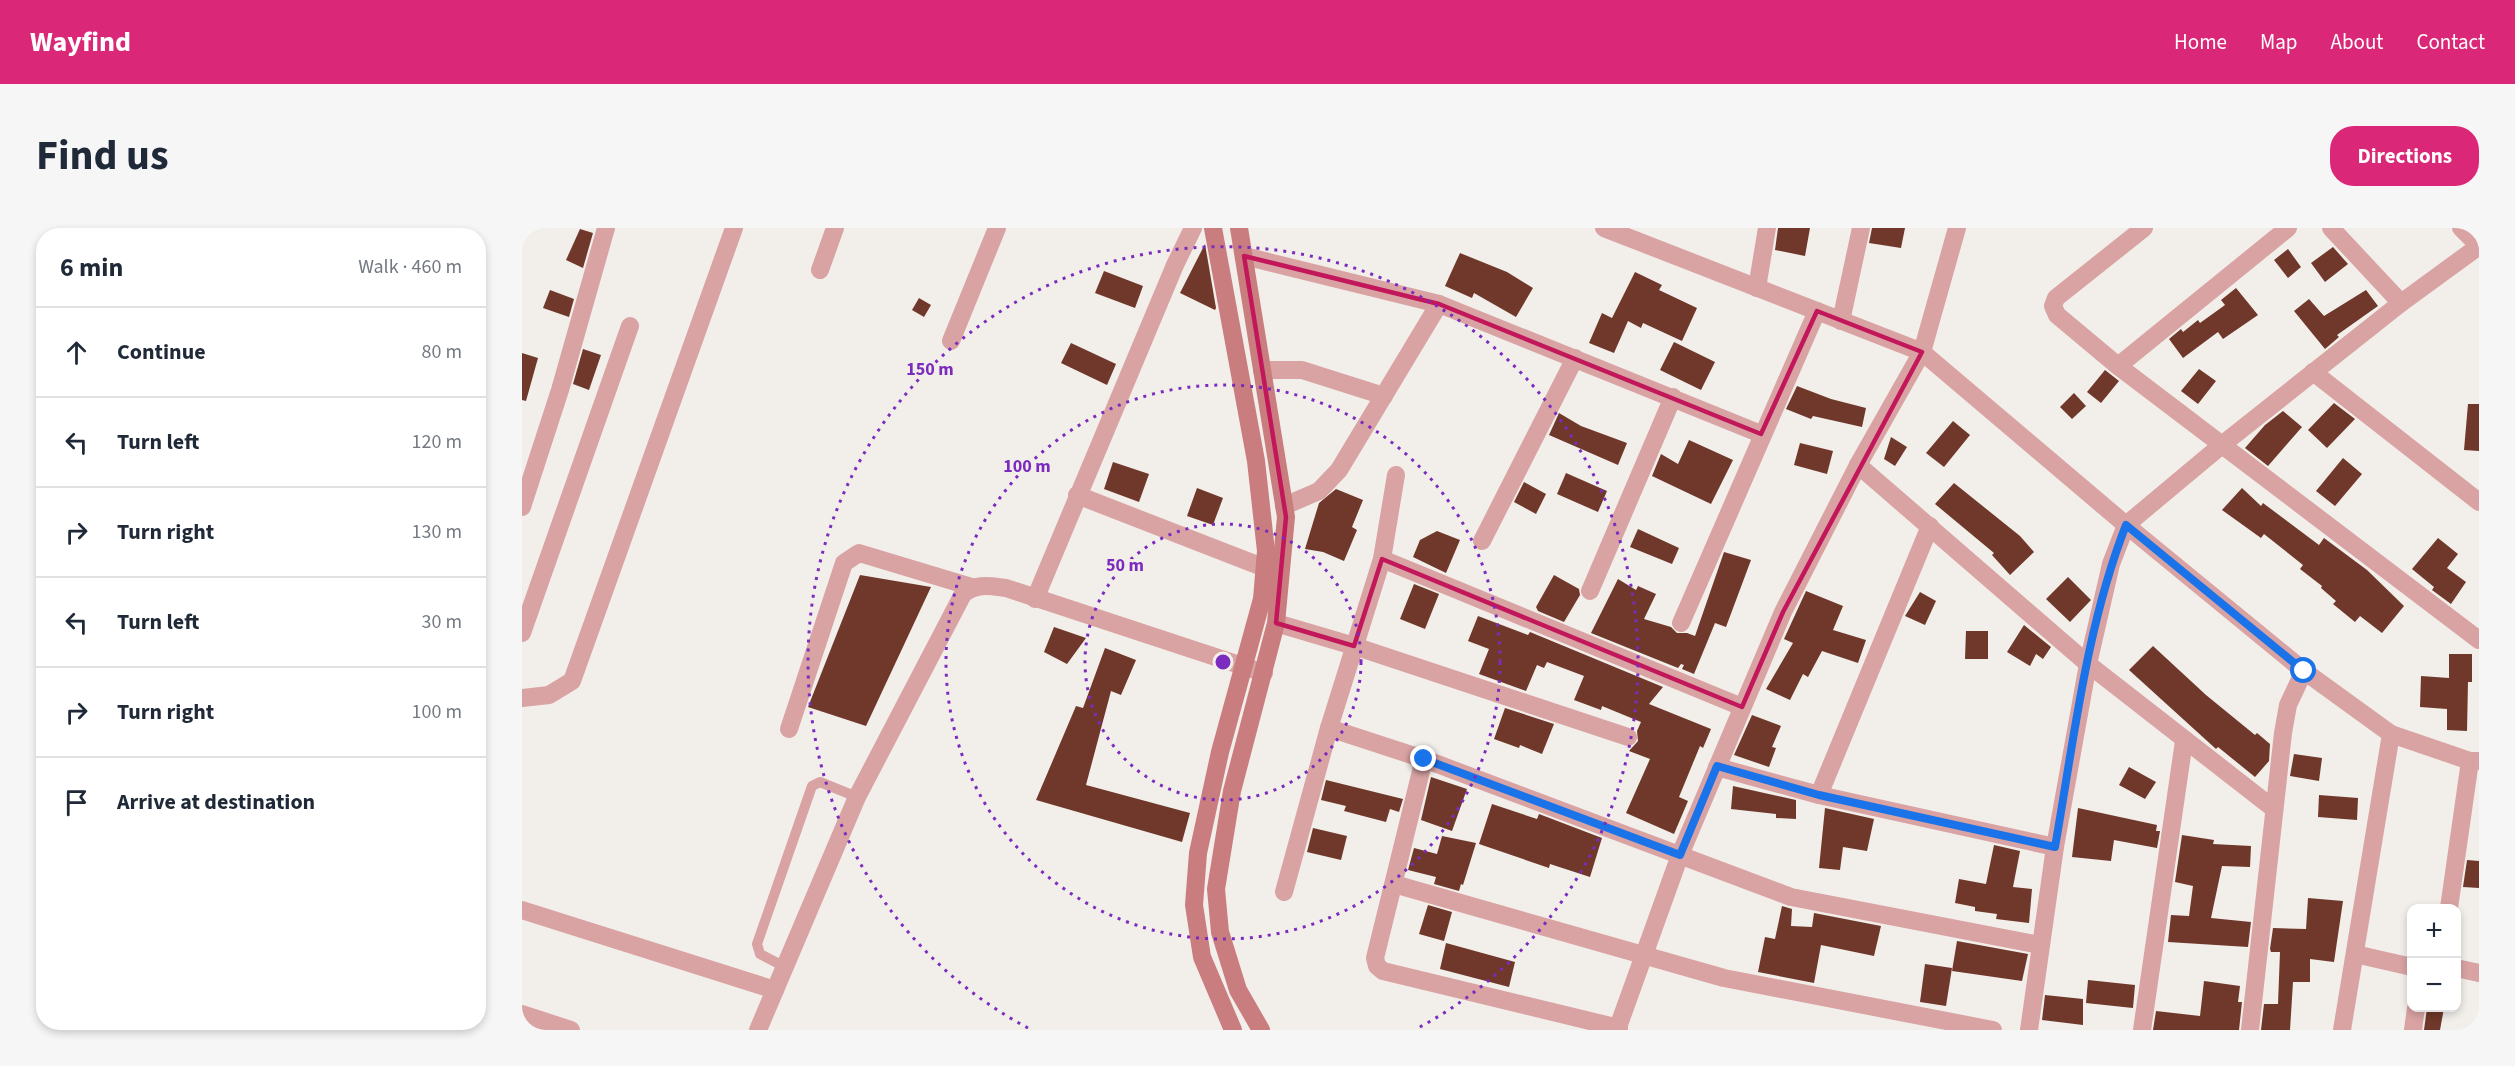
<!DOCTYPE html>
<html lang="en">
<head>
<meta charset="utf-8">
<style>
	body { margin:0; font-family:"Source Sans 3",sans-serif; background:#f6f6f7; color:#1f2937 }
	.controls { position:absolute; right:18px; bottom:18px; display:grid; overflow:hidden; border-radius:12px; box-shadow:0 3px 9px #0003 }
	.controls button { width:54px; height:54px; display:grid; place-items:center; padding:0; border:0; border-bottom:2px solid #e0e1e3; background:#fff; color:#1f2937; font:30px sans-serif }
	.stop { position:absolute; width:18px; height:18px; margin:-14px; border:4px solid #1a73e8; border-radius:50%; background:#fff }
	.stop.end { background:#1a73e8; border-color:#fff; box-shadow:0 2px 6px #0008 }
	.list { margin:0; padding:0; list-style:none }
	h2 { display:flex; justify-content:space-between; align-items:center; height:78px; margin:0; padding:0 24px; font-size:26px }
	h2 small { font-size:20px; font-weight:400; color:#747a83 }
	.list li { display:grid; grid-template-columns:39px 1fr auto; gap:18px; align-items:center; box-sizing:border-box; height:90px; padding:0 24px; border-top:2px solid #e0e1e3 }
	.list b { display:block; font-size:22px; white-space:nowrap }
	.list em { font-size:20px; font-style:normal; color:#747a83 }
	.icon { flex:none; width:33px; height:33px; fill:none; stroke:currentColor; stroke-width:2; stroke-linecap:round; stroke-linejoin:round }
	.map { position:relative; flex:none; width:1957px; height:802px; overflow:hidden; border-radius:24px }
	header { display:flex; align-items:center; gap:36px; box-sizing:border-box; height:84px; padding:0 30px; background:#db2777; color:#fff }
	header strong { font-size:28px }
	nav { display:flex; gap:33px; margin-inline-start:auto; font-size:21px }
	.intro { display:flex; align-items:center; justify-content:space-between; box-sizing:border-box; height:144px; padding:0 36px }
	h1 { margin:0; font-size:42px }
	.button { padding:15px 27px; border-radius:24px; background:#db2777; color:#fff; font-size:21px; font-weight:700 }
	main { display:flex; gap:36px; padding:0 36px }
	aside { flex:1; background:#fff; border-radius:24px; box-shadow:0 3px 9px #0003 }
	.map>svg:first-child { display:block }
	.building { fill:#6f382a }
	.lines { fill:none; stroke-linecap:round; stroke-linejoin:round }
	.lane { stroke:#d9a3a3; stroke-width:10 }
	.street { stroke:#d9a3a3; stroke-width:18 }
	.secondary { stroke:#ca7d7e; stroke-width:18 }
	.route { stroke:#1a73e8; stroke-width:8 }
	.marked { fill:none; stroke:#c2185b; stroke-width:4.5; stroke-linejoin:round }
	.ring { fill:none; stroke:#7b2cbf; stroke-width:3; stroke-dasharray:3 6 }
	.centre { fill:#7b2cbf; stroke:#f2eeea; stroke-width:3 }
	.ring-label { font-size:18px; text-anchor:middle; font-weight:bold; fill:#7b2cbf; stroke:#f2eeea; stroke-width:6; stroke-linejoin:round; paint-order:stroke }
</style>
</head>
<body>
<header>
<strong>Wayfind</strong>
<nav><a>Home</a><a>Map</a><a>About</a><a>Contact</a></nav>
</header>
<div class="intro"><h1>Find us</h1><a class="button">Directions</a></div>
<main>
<aside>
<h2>6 min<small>Walk · 460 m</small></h2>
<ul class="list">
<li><svg class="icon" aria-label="ahead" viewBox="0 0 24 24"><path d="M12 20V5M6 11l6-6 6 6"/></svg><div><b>Continue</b></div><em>80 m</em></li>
<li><svg class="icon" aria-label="left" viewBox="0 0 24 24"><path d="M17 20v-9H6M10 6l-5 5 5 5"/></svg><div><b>Turn left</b></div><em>120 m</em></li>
<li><svg class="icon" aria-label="right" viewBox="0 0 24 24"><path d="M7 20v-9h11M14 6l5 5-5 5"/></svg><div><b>Turn right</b></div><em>130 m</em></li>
<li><svg class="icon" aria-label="left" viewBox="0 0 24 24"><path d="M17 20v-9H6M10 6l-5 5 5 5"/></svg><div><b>Turn left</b></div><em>30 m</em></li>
<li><svg class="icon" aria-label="right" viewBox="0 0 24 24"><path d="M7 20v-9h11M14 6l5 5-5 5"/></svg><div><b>Turn right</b></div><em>100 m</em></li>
<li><svg class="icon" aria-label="arrive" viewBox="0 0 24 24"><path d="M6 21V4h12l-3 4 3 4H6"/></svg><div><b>Arrive at destination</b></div></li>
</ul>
</aside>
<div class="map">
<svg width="1957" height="802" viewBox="0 0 1957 802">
	<rect width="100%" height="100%" fill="#f2eeea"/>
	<!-- building -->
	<g class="building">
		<path d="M1256 0H1288L1283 28 1253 22Z"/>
		<path d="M1350 0H1383L1379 20 1347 15Z"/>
		<path d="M58 1 71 5 61 40 44 32Z"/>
		<path d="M683 16 694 80 693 82 658 65Z"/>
		<path d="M1811 19 1826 36 1803 54 1789 35Z"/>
		<path d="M1766 21 1779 39 1766 50 1752 32Z"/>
		<path d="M938 25 985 44 1011 60 994 89 952 65 950 70 923 58Z"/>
		<path d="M582 43 621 58 613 80 573 65Z"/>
		<path d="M1113 44 1140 57 1137 62 1175 80 1160 113 1121 95 1119 100 1106 93 1092 125 1067 115 1080 85 1090 90Z"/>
		<path d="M1714 60 1736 87 1701 111 1696 104 1661 130 1647 111 1659 101 1661 104 1676 92 1678 95 1703 77 1699 72Z"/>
		<path d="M28 62 52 71 47 89 21 80Z"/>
		<path d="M1844 62 1856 78 1815 107 1817 109 1803 121 1772 83 1787 71 1802 88Z"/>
		<path d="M397 70 409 77 402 89 390 82Z"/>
		<path d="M1152 114 1193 134 1179 162 1138 142Z"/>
		<path d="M549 115 594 136 585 157 539 135Z"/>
		<path d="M61 121 79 127 67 162 51 156Z"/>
		<path d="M0 125 16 130 4 173 0 172Z"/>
		<path d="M1677 141 1694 153 1676 176 1659 163Z"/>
		<path d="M1583 142 1597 153 1579 175 1565 164Z"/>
		<path d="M1275 158 1309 171 1344 180 1340 199 1291 188 1289 191 1264 181Z"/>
		<path d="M1552 165 1564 178 1550 191 1538 179Z"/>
		<path d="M1812 175 1833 191 1805 220 1786 202Z"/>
		<path d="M1946 176H1957V223L1942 222Z"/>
		<path d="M1761 183 1780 199 1746 238 1723 220 1743 197Z"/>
		<path d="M1037 185 1059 198 1105 215 1096 237 1027 207Z"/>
		<path d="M1431 193 1448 207 1422 239 1404 225Z"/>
		<path d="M1369 209 1385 219 1373 238 1362 231Z"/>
		<path d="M1167 212 1211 232 1189 276 1130 248 1139 226 1156 236Z"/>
		<path d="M1278 215 1311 223 1305 246 1272 237Z"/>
		<path d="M1821 230 1840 246 1813 278 1794 263Z"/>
		<path d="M591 234 627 246 617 274 582 261Z"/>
		<path d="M1044 245 1085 263 1076 284 1035 266Z"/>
		<path d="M1002 254 1024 266 1014 286 992 274Z"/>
		<path d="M1432 255 1498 308 1512 324 1488 347 1470 327 1472 325 1413 276Z"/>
		<path d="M675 260 701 270 691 297 665 288Z"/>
		<path d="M1720 260 1739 278 1741 275 1797 317 1802 310 1845 342 1882 378 1860 405 1838 388 1833 394 1811 376 1814 373 1799 360 1800 358 1778 341 1781 337 1742 306 1739 310 1700 282Z"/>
		<path d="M814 261 841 272 830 299 835 302 822 333 801 324 783 321 797 275Z"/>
		<path d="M1116 301 1157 320 1150 336 1108 319Z"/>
		<path d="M915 303 938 312 924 345 891 329 898 312Z"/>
		<path d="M1916 310 1936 326 1925 340 1944 354 1929 376 1910 362 1912 359 1890 341Z"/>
		<path d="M1202 324 1229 332 1204 399 1193 395 1172 446 1160 441 1162 437 1159 436 1156 440 1069 405 1096 351 1114 362 1116 358 1134 366 1122 391 1149 399 1155 405H1165L1173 408Z"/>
		<path d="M338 347 409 359 344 498 286 479Z"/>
		<path d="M1032 347 1057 361 1058 367 1042 394 1016 383 1014 379Z"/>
		<path d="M1546 349 1569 372 1548 394 1524 371Z"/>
		<path d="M892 356 917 366 903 401 878 391Z"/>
		<path d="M1284 363 1321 378 1311 402 1344 412 1336 435 1300 423 1286 449 1281 446 1268 472 1244 461 1271 415 1262 411Z"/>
		<path d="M1398 364 1414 373 1403 397 1383 388Z"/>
		<path d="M956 388 1006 407 1008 404 1141 459 1127 476 1189 501 1181 520 1178 518 1157 569 1166 573 1152 606 1104 585 1128 531 1107 523 1116 513 1115 503 1119 494 1080 478 1079 482 1052 472 1062 448 1025 434 1022 440 1015 437 1004 463 957 446 967 421 946 413Z"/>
		<path d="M1502 397 1529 419 1521 431 1514 426 1508 438 1485 424Z"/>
		<path d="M532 399 564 410 545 436 522 424Z"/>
		<path d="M1444 403H1466V431H1443Z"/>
		<path d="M1631 418 1684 467 1733 507 1735 505 1748 516 1747 533 1733 549 1696 519 1694 521 1607 442Z"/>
		<path d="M583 420 614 432 599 467 589 463 564 557 668 585 660 614 514 572 554 478 561 480Z"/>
		<path d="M1927 426H1950V454H1946L1945 503 1925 502V481L1898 479 1899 448 1927 450Z"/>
		<path d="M983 480 1032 496 1020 526 998 517 997 520 972 511Z"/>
		<path d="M1230 487 1259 498 1250 519 1254 520 1247 539 1212 527Z"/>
		<path d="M1772 526 1800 530 1797 553 1768 548Z"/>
		<path d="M1607 539 1634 554 1623 571 1597 557Z"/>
		<path d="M909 549 945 561 930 603 899 592Z"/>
		<path d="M804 552 881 571 877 584 868 581 864 594 822 583 824 578 799 572Z"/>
		<path d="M1211 558 1274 572V591L1254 590V586L1209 581Z"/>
		<path d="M1797 567 1836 570 1835 592 1796 589Z"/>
		<path d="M970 576 1015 591 1017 586 1080 610 1068 649 1028 636 1027 640 957 616Z"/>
		<path d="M1303 580 1352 591 1345 623 1321 619 1318 642 1297 640Z"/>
		<path d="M1556 580 1635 597 1634 603H1638L1635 620 1592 612 1589 633 1550 629Z"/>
		<path d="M791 600 825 608 819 632 785 624Z"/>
		<path d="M1660 607 1692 612 1691 616 1729 618 1728 639 1700 638 1689 690 1729 694 1726 719 1646 714 1649 687 1667 688 1671 658 1653 654Z"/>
		<path d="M920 608 954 615 941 657 939 656 937 663 912 656 914 649 886 642 892 620 915 626Z"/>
		<path d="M1472 617 1498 623 1491 659 1510 661 1507 695 1474 691 1475 686 1453 683V679L1433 675 1437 651 1464 656Z"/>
		<path d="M1945 632 1957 633V660L1941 659Z"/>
		<path d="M1786 670 1821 673 1812 734 1788 731V754H1771L1768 802H1739L1742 776H1756L1758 724H1749L1748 721 1751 700 1784 701Z"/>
		<path d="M906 677 930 684 922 713 897 706Z"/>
		<path d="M1260 678 1270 681 1269 698 1290 699 1292 685 1359 698 1352 728 1299 717 1292 755 1236 744 1243 709 1253 711Z"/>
		<path d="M1435 713 1506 726 1500 753 1430 743Z"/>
		<path d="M924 715 993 734 987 759 918 741Z"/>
		<path d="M1403 736 1430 740 1424 778 1398 774Z"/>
		<path d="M1566 752 1613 757 1611 780 1564 775Z"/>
		<path d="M1682 753 1718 758 1716 774H1720L1717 802H1631L1634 783 1678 788Z"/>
		<path d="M1523 767 1561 771V797L1520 792Z"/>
		<path d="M1905 780H1922L1918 802H1902Z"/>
	</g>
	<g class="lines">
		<!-- lane -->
		<path class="lane" d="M263 739 238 726 235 716 290 558 298 554 335 569"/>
		<!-- street -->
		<g class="street">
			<path d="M1082 0 1400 124 1604 297 1782 443 1869 506 1948 533H1957"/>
			<path d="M1622 0 1534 70 1531 78 1535 87 1596 138 1957 412"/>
			<path d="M1809 0 1879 75"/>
			<path d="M1939 0 1957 18"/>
			<path d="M722 28 917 76 1239 206"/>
			<path d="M298 42 313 0"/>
			<path d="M1235 60 1245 0"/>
			<path d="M1319 93 1339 0"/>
			<path d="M429 113 475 0"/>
			<path d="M1596 138 1766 0"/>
			<path d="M740 142H780L862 168"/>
			<path d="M1791 144 1957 274"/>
			<path d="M1336 237 1566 436 1752 581"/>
			<path d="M555 267 743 340"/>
			<path d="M762 278 797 263 817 242 917 76"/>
			<path d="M0 279 38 162 84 0"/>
			<path d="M960 313 1053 130"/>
			<path d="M860 331 1220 479"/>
			<path d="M1068 363 1151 169"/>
			<path d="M513 371 653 37 671 0"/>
			<path d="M754 395 832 418 1106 509"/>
			<path d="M1159 395 1295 83"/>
			<path d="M0 405 108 98"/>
			<path d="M0 470 27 467 50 453 212 0"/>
			<path d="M807 500 902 531 1269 669 1518 717"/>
			<path d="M267 501 322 335 337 325 450 359"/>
			<path d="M902 531 853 730 855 738 861 743 1097 800"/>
			<path d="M1195 539 1297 567 1533 619"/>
			<path d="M1297 567 1408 298"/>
			<path d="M872 656 1202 750 1471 802"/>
			<path d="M762 664 807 500 860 331 874 247"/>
			<path d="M1927 680 1948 533"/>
			<path d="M0 682 253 762"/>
			<path d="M1833 726 1890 739"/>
			<path d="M1934 740 1957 745"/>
			<path d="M0 786 49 802"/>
			<path d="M236 802 335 569 441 366C455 355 467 358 484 360L742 445"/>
			<path d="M1095 802 1158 627 1261 384 1336 237 1400 124 1435 0"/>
			<path d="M1507 802 1533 619 1566 436 1589 336 1604 297 1701 216 1879 75 1957 18"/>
			<path d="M1620 802 1662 513"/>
			<path d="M1728 802 1761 505 1766 477 1782 443"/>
			<path d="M1820 802 1869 506"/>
			<path d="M1891 802 1894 780"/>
		</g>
		<!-- secondary -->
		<g class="secondary">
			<path d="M691 0 734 233 744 323 740 371 698 524 676 625 672 677 680 729 711 802"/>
			<path d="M717 0 764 289 754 395 710 563 694 661 698 704 716 762 739 802"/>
		</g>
	</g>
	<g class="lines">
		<!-- route -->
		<path class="route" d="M902 531 1158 627 1195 538 1297 567 1533 619C1552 512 1564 399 1604 297L1782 443"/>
	</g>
	<!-- marked area -->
	<path class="marked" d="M722 28 917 76 1239 206 1295 83 1400 124 1261 384 1220 479 860 331 832 418 754 395 764 289Z"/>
	<!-- distance rings -->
	<g class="ring">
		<circle cx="701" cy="434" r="138"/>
		<circle cx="701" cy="434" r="277"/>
		<path d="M506 800A415 415 0 1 1 896 800"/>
	</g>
	<circle cx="701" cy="434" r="9" class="centre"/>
	<g class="ring-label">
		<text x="408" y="147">150 m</text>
		<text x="505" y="244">100 m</text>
		<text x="603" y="343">50 m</text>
	</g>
</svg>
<div class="controls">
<button>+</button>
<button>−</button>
</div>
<div class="stop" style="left:1782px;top:443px"></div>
<div class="stop end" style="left:902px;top:531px"></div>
</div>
</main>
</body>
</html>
